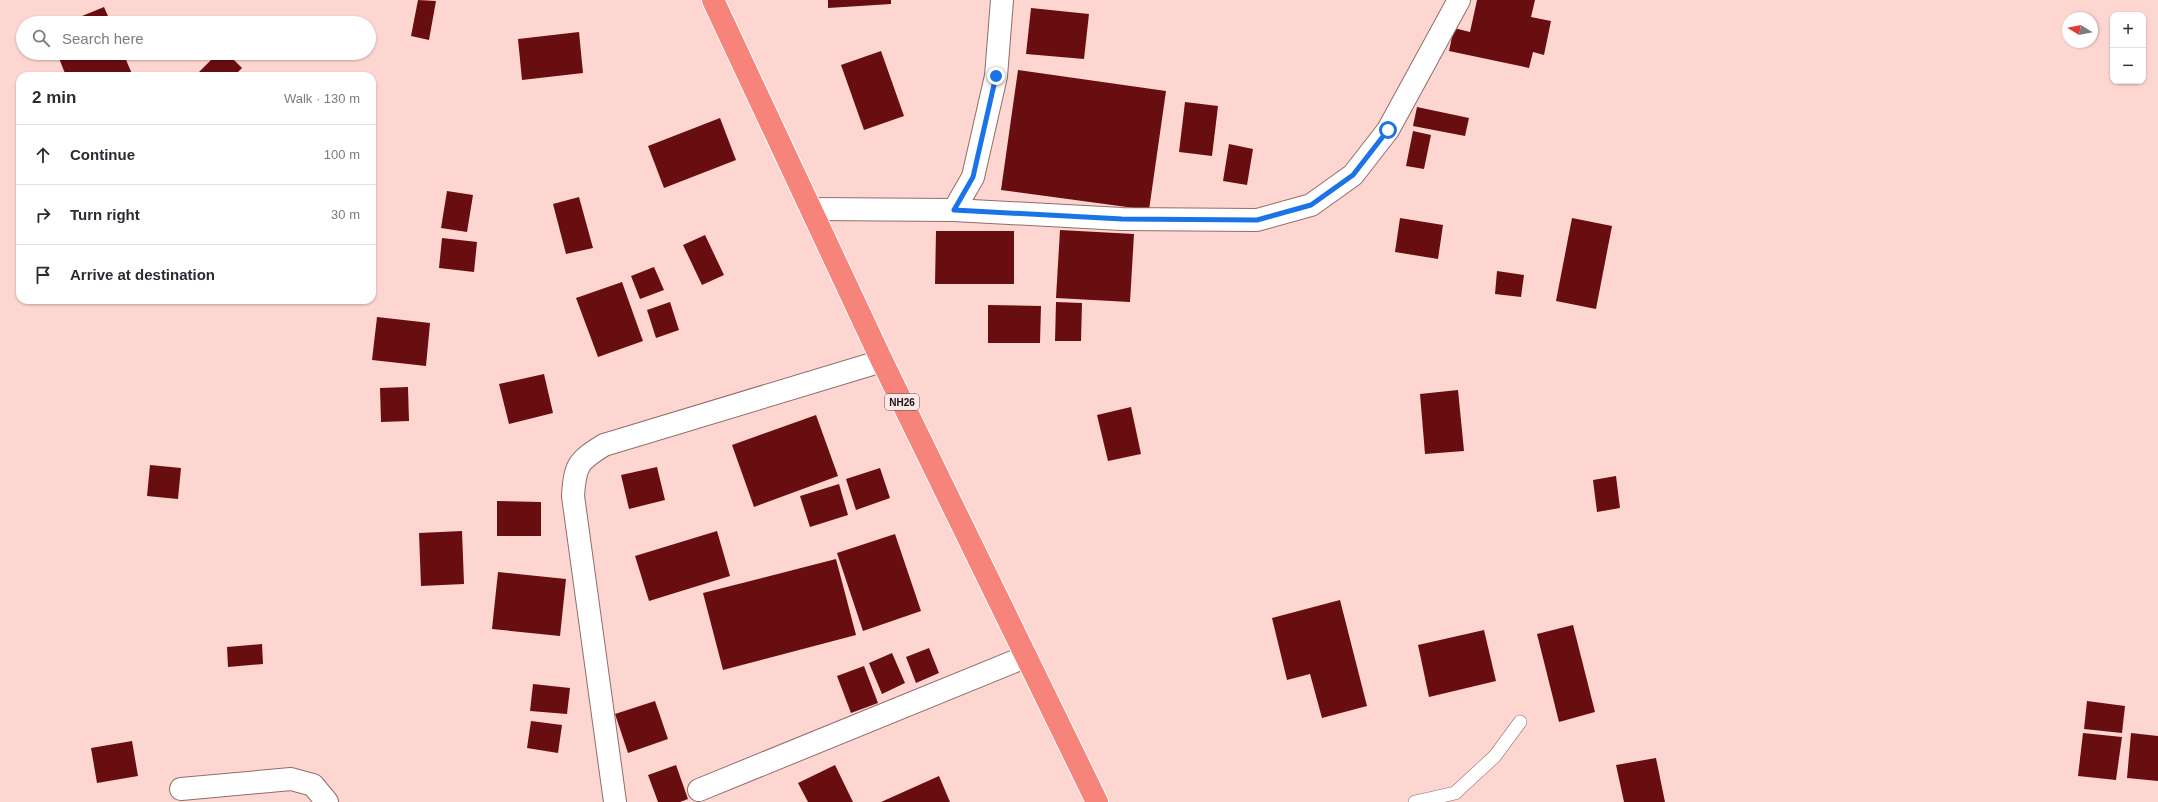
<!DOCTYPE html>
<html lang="en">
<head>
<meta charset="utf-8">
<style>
	body { margin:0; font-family:Arial,sans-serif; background:#f2f2f3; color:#2b2b33 }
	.controls { position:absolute; right:12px; top:12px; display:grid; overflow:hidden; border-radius:8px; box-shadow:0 1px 3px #0004 }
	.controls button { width:36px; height:36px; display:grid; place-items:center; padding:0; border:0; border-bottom:1px solid #e1e1e2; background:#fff; color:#2b2b33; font:20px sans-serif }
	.compass { position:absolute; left:2062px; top:12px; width:36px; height:36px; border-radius:50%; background:#fff; box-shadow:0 1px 3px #0004; rotate:280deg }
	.stop { position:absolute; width:12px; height:12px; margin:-9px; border:3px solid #1a73e8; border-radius:50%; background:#fff }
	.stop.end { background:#1a73e8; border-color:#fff; box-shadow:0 1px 4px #0008 }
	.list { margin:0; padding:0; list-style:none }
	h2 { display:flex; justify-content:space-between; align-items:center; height:52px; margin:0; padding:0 16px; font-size:17px }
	h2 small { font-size:13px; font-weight:400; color:#7c7c81 }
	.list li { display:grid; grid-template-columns:26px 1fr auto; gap:12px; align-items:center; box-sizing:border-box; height:60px; padding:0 16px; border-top:1px solid #e1e1e2 }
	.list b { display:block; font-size:15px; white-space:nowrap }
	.list em { font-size:13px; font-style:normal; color:#7c7c81 }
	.icon { flex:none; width:22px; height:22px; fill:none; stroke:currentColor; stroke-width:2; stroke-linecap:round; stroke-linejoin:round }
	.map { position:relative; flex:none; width:2158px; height:802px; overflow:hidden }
	.search { position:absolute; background:#fff; box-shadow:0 1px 3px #0004; left:16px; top:16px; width:360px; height:44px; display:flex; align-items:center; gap:10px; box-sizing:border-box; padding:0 14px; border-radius:22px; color:#7c7c81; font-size:15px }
	.panel { position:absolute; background:#fff; box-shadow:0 1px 3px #0004; left:16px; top:72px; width:360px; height:232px; border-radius:12px }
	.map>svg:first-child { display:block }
	.building { fill:#680e10 }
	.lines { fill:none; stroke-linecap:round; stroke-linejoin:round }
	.lane-casing { stroke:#906d69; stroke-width:14 }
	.street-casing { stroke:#906d69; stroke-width:24 }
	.highway-casing { stroke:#fff; stroke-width:24 }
	.lane { stroke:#fff; stroke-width:13 }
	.street { stroke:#fff; stroke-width:22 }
	.highway { stroke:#f7847a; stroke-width:22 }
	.route { stroke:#1a73e8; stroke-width:5 }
	.labels { text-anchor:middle; stroke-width:4; stroke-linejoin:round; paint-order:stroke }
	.shield { fill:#fae9e7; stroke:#5f5150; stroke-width:1 }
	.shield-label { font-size:10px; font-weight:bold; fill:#1d100f }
</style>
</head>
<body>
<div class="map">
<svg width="2158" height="802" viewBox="0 0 2158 802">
	<rect width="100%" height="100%" fill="#fed6d1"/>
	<!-- building -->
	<g class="building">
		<path d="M418 0 436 1 429 40 411 36Z"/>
		<path d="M828 0H891V4L828 8Z"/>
		<path d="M1477 0H1535L1531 17 1551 21 1544 55 1533 52 1529 68 1449 51 1454 28 1470 32Z"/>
		<path d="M104 7 111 23H65Z"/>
		<path d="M1031 8 1089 14 1084 59 1026 54Z"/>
		<path d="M579 32 583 73 522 80 518 39Z"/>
		<path d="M881 51 904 116 864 130 841 65Z"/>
		<path d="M57 53H123L133 76H66Z"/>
		<path d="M218 53H227L242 68 234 76H195Z"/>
		<path d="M1018 70 1166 91 1149 210 1001 190Z"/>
		<path d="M1185 102 1218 106 1212 156 1179 152Z"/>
		<path d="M1417 107 1469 118 1465 136 1413 126Z"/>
		<path d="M720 118 736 160 664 188 648 146Z"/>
		<path d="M1413 131 1431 135 1424 169 1406 166Z"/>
		<path d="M1229 144 1253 149 1247 185 1223 181Z"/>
		<path d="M447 191 473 195 467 232 441 228Z"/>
		<path d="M579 197 593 248 566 254 553 204Z"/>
		<path d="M1400 218 1443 225 1438 259 1395 252Z"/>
		<path d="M1572 218 1612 226 1596 309 1556 301Z"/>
		<path d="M1060 230 1134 234 1130 302 1056 298Z"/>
		<path d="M936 231H1014V284H935Z"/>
		<path d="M705 235 724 275 702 285 683 245Z"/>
		<path d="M442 238 477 242 474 272 439 268Z"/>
		<path d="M654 267 664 290 640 299 631 276Z"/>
		<path d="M1497 271 1524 275 1521 297 1495 294Z"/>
		<path d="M622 282 643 341 598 357 576 298Z"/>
		<path d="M670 302 679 330 656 338 647 310Z"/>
		<path d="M1056 302 1082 303 1081 341H1055Z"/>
		<path d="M988 305 1041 306 1040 343H988Z"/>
		<path d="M377 317 430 323 426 366 372 360Z"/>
		<path d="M544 374 553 413 509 424 499 384Z"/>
		<path d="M408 387 409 421 381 422 380 388Z"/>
		<path d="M1458 390 1464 451 1425 454 1420 394Z"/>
		<path d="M1131 407 1141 454 1108 461 1097 415Z"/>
		<path d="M816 415 838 476 754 507 732 445Z"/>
		<path d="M150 465 181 468 178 499 147 496Z"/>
		<path d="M657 467 665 500 629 509 621 475Z"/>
		<path d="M880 468 890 498 856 510 846 479Z"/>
		<path d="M1616 476 1620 508 1597 512 1593 480Z"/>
		<path d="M839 484 848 515 810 527 800 496Z"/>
		<path d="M497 501 541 502V536H497Z"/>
		<path d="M462 531 464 584 421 586 419 533Z"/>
		<path d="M717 531 730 576 649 601 635 556Z"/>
		<path d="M895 534 921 611 863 631 837 553Z"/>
		<path d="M836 559 856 635 723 670 703 593Z"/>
		<path d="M498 572 566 579 560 636 492 629Z"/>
		<path d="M1340 600 1367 706 1322 718 1310 674 1287 680 1272 618Z"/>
		<path d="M1573 625 1595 712 1559 722 1537 634Z"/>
		<path d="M1484 630 1496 681 1429 697 1418 645Z"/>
		<path d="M262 644 263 664 228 667 227 647Z"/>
		<path d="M929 648 939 673 916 683 906 657Z"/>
		<path d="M892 653 905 683 882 694 869 663Z"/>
		<path d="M864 666 878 703 851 713 837 676Z"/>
		<path d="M533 684 570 688 567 714 530 711Z"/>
		<path d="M655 701 668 739 628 753 615 714Z"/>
		<path d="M2087 701 2125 706 2122 733 2084 729Z"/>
		<path d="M531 721 562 725 558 753 527 748Z"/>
		<path d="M2083 733 2122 737 2116 780 2078 776Z"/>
		<path d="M2131 733 2158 736V781L2127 778Z"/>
		<path d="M132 741 138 776 97 783 91 748Z"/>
		<path d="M1656 758 1665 802H1624L1616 765Z"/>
		<path d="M676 765 688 799 680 802H658L648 775Z"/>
		<path d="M835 765 853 802H808L798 783Z"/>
		<path d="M939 776 950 802H881Z"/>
	</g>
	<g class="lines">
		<!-- lane casing -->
		<g class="lane-casing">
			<path id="lane" d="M1415 802 1455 793 1495 756 1520 722"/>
		</g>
		<!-- street casing -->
		<g class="street-casing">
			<g id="street">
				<path d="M812 209 954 210 973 177 996 76 1002 0"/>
				<path d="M954 210 1122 219 1257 220 1311 205 1353 175 1388 130 1459 0"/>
				<path d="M181 789 291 779 313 785 327 802"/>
				<path d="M699 790 1025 657"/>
				<path d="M615 802 573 496C575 465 578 461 604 445L882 361"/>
			</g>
		</g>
		<!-- highway casing -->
		<g class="highway-casing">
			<path id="highway" d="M713 0 882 361 1097 802"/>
		</g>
		<!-- lane -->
		<use href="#lane" class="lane"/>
		<!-- street -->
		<use href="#street" class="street"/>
		<!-- highway -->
		<use href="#highway" class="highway"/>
	</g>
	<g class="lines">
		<!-- route -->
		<path class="route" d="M996 76 973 177 954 210 1122 219 1257 220 1311 205 1353 175 1388 130"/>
	</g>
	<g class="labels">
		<!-- shield labels -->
		<rect class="shield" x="885" y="394" width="34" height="16" rx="3"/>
		<g class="shield-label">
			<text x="902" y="406">NH26</text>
		</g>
	</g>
</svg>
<div class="controls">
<button>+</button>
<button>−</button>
</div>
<svg class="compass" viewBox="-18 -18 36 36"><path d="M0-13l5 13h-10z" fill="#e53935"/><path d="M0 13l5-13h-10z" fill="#7c7c81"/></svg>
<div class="stop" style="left:1388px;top:130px"></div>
<div class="stop end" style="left:996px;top:76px"></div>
<div class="search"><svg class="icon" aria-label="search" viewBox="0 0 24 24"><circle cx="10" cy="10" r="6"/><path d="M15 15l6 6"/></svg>Search here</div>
<section class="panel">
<h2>2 min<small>Walk · 130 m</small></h2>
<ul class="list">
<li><svg class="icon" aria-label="ahead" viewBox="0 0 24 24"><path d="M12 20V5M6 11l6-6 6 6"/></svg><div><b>Continue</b></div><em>100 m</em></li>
<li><svg class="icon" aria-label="right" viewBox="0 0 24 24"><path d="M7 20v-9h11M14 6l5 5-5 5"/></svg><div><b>Turn right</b></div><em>30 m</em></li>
<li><svg class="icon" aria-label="arrive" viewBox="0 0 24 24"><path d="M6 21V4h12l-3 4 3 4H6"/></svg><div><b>Arrive at destination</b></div></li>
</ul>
</section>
</div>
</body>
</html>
